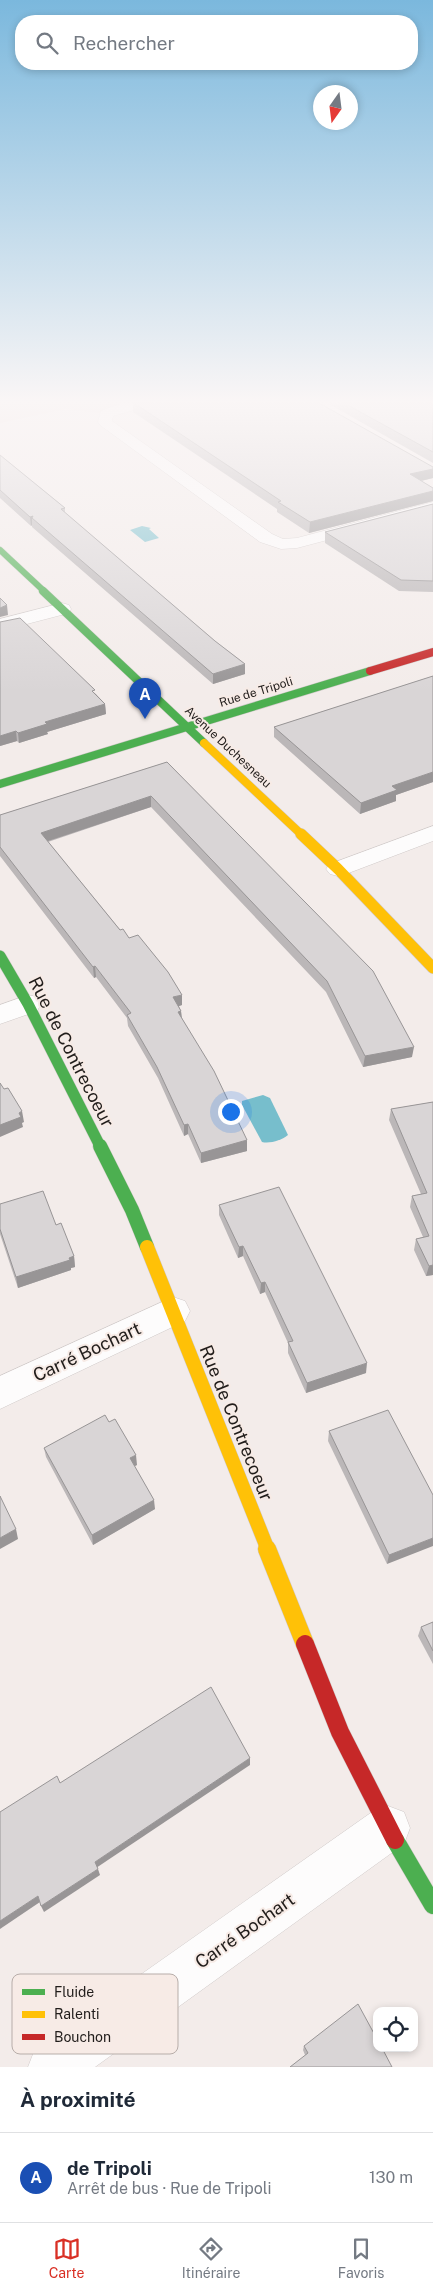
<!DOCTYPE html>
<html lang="fr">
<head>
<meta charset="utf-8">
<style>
	body { margin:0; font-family:"Public Sans",sans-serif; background:#f2f2f3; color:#1f2937 }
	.controls { position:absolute; right:15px; bottom:15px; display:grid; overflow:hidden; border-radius:10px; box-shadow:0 2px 8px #0003 }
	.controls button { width:45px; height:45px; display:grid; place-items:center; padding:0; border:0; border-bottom:1px solid #e0e1e3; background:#fff; color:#1f2937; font:25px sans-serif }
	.compass { position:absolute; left:313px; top:85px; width:45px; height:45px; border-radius:50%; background:#fff; box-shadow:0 2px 8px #0003; rotate:194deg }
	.you { position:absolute; left:230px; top:1111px; width:18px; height:18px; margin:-12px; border:4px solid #fff; border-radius:50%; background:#1a73e8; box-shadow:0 0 0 8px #1a73e833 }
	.badge { display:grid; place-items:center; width:32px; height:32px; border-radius:50%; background:#d93025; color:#fff; font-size:16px; font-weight:700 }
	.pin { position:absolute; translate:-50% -41px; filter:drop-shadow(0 1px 2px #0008) }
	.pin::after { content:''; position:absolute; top:26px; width:18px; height:15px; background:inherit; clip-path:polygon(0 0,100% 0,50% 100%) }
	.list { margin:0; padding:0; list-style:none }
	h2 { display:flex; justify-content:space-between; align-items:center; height:65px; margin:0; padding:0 20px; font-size:21px }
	h2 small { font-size:16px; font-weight:400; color:#747a83 }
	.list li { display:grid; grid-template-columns:32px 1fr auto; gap:15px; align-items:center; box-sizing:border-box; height:90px; padding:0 20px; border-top:1px solid #e0e1e3 }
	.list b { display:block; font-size:19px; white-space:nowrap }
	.list p { margin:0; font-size:16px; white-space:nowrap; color:#747a83 }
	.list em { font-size:16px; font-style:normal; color:#747a83 }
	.icon { flex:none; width:28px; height:28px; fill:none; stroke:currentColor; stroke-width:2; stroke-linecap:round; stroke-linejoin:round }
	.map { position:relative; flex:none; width:433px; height:2067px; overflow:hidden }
	.search { position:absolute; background:#fff; box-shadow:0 2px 8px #0003; left:15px; right:15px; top:15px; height:55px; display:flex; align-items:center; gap:12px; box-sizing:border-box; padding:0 18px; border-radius:20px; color:#747a83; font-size:19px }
	.sheet { height:155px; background:#fff }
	nav { display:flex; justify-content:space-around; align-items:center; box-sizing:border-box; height:70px; border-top:1px solid #e0e1e3; background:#fff; font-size:14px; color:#747a83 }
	nav a { display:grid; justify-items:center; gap:2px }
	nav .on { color:#d93025 }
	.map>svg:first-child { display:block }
	.built { fill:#ecddd8 }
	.water { fill:#77becc }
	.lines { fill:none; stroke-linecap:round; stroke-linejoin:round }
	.street-casing { stroke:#cfc9c8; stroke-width:1 }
	.fast-far4-casing { stroke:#cfc9c8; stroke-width:7 }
	.fast-far3-casing { stroke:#cfc9c8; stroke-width:9 }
	.fast-far2-casing { stroke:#cfc9c8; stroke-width:12 }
	.fast-far1-casing { stroke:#cfc9c8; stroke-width:15 }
	.fast-casing { stroke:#cfc9c8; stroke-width:19 }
	.slow-far3-casing { stroke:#cfc9c8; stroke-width:9 }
	.slow-far2-casing { stroke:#cfc9c8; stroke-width:12 }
	.slow-far1-casing { stroke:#cfc9c8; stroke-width:15 }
	.slow-casing { stroke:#cfc9c8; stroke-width:19 }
	.jam-far1-casing { stroke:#cfc9c8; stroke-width:9 }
	.jam-casing { stroke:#cfc9c8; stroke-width:19 }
	.street { fill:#fdfcfc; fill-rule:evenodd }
	.fast-far4 { stroke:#4caf50; stroke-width:6 }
	.fast-far3 { stroke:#4caf50; stroke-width:8 }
	.fast-far2 { stroke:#4caf50; stroke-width:11 }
	.fast-far1 { stroke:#4caf50; stroke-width:14 }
	.fast { stroke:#4caf50; stroke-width:18 }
	.slow-far3 { stroke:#ffc107; stroke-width:8 }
	.slow-far2 { stroke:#ffc107; stroke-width:11 }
	.slow-far1 { stroke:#ffc107; stroke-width:14 }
	.slow { stroke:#ffc107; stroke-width:18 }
	.jam-far1 { stroke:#c62828; stroke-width:8 }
	.jam { stroke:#c62828; stroke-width:18 }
	.wall { fill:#bbb7b8 }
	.shaded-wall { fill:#989596 }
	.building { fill:#d9d5d6; stroke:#989596 }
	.labels { text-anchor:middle; stroke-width:4; stroke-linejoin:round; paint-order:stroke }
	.far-street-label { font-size:12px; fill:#211d1b; stroke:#f7ebe6 }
	.near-street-label { font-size:18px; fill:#211d1b; stroke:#f7ebe6 }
	.key { fill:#f7ebe6; stroke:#b7ada9; stroke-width:1 }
	.key-label { font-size:14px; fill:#211d1b }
</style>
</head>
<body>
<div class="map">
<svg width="433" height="2067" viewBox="0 0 433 2067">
	<rect width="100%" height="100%" fill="#f3ecea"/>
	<!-- built -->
	<path class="built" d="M0 403H143L106 414 66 409 0 423Z"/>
	<!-- water -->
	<g class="water">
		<path d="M142 526 151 528 149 529 159 538 145 542 130 530Z"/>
		<path d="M263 1095 270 1098 288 1135C282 1140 270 1144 262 1142L242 1105V1101Z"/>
	</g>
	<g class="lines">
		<!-- street casing -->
		<g class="street-casing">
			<g id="street">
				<path d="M123 403H150L148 406 113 416 112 421 272 534 283 539 297 538 433 502V512L297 548 281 549 260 542 100 425 98 422 101 411Z"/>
				<path d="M62 603 69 605 71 609 69 613 0 631V619Z"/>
				<path d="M433 826V841L346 874 338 876 330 874 326 869 330 864Z"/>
				<path d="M28 995 37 997 41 1004 37 1011 0 1024V1005Z"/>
				<path d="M173 1297 185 1301 190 1311 185 1321 0 1409V1376Z"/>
				<path d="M388 1806 404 1812 410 1828 404 1844 95 2067H28L35 2049 372 1812Z"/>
			</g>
		</g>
		<!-- fast-far4 casing -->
		<g class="fast-far4-casing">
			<path id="fast-far4" d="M0 550 45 592"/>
		</g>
		<!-- fast-far3 casing -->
		<g class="fast-far3-casing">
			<g id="fast-far3">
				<path d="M43 591 204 743"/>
				<path d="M0 784 370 671"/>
			</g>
		</g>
		<!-- fast-far2 casing -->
		<g class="fast-far2-casing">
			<path id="fast-far2" d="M0 956 28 1004 101 1148"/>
		</g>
		<!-- fast-far1 casing -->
		<g class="fast-far1-casing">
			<path id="fast-far1" d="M100 1146 132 1210 147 1247"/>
		</g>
		<!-- fast casing -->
		<g class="fast-casing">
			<path id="fast" d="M395 1840 433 1905"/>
		</g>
		<!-- slow-far3 casing -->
		<g class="slow-far3-casing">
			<path id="slow-far3" d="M204 743 302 835"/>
		</g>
		<!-- slow-far2 casing -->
		<g class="slow-far2-casing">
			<path id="slow-far2" d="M301 834 338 869 433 968"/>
		</g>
		<!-- slow-far1 casing -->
		<g class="slow-far1-casing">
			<path id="slow-far1" d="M147 1247 268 1550"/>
		</g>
		<!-- slow casing -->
		<g class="slow-casing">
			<path id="slow" d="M267 1549 305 1644"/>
		</g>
		<!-- jam-far1 casing -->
		<g class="jam-far1-casing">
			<path id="jam-far1" d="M370 671 433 652"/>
		</g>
		<!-- jam casing -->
		<g class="jam-casing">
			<path id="jam" d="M305 1644 340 1732 395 1840"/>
		</g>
		<!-- street -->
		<use href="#street" class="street"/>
		<!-- fast-far4 -->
		<use href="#fast-far4" class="fast-far4"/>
		<!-- fast-far3 -->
		<use href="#fast-far3" class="fast-far3"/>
		<!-- fast-far2 -->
		<use href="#fast-far2" class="fast-far2"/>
		<!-- fast-far1 -->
		<use href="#fast-far1" class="fast-far1"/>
		<!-- fast -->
		<use href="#fast" class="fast"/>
		<!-- slow-far3 -->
		<use href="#slow-far3" class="slow-far3"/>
		<!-- slow-far2 -->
		<use href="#slow-far2" class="slow-far2"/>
		<!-- slow-far1 -->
		<use href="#slow-far1" class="slow-far1"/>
		<!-- slow -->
		<use href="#slow" class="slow"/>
		<!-- jam-far1 -->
		<use href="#jam-far1" class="jam-far1"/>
		<!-- jam -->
		<use href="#jam" class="jam"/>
	</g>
	<!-- wall -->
	<g class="wall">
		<path d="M133 403 433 467V478L421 481 433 488V501L309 533 277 512V509L133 412Z"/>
		<path d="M329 403H433V463L329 404Z"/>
		<path d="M0 455 65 508V513L215 641 245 664V674L213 684 32 527V525L31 526 0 498Z"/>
		<path d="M433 504V592L399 591 325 543V532Z"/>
		<path d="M0 622 96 694 105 704 106 714 47 732 48 734 19 743 17 741 0 746Z"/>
		<path d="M433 676V782L396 795V801L360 814 274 737V727Z"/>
		<path d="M167 762 412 1057 363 1067 326 992 151 807 48 842 182 1005 179 1006 181 1011 182 1018 247 1151 201 1163 188 1134 184 1136 158 1078 128 1026 127 1018 96 977 94 978 0 856V815Z"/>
		<path d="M433 1102V1275L426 1276 414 1250 416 1239 423 1237 410 1207 412 1196 421 1194 389 1120 391 1109Z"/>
		<path d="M0 1204 56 1225 74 1256 75 1267 71 1268V1270L18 1288 0 1234Z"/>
		<path d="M219 1205 366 1373 306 1393 288 1353V1343L265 1292 260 1294 243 1256 238 1258 219 1215Z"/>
		<path d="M109 1422 137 1465 134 1466 155 1509 93 1545 46 1457 44 1448Z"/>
		<path d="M329 1431 433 1495 387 1564 328 1441Z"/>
		<path d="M433 1622V1664L418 1636 421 1627Z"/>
		<path d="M304 2046 392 2067 305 2055 303 2050Z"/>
	</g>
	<!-- shaded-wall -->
	<g class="shaded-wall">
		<path d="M433 469V478L408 484 410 474Z"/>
		<path d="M433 491V501L309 533 310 522Z"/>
		<path d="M33 516 32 518V525L31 526 30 517Z"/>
		<path d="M7 605 8 615 0 617V608Z"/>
		<path d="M245 664V674L213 684V674Z"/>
		<path d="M105 704 106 714 47 732 48 734 19 743 18 733 45 722Z"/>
		<path d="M16 731 17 741 0 746V736Z"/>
		<path d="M433 772V782L396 795V801L360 814 361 803 392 786Z"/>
		<path d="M151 796V807L42 843 41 833Z"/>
		<path d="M95 966 96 977 94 978 93 967Z"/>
		<path d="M182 995V1005L173 1008V997Z"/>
		<path d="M181 1011 182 1022 178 1012Z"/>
		<path d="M414 1047 412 1057 363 1067 365 1056Z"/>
		<path d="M22 1111 24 1122 22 1123 23 1127 0 1137V1125L19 1113Z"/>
		<path d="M188 1124V1134L184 1136V1125Z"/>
		<path d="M247 1140V1151L201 1163V1153Z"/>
		<path d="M243 1246V1256L238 1258 239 1247Z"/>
		<path d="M74 1256 75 1267 71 1268V1270L18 1288 16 1277Z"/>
		<path d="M433 1265V1275L426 1276 429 1266Z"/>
		<path d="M265 1282V1292L260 1294 261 1283Z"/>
		<path d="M367 1363 366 1373 306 1393 307 1383Z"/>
		<path d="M136 1455 137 1465 131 1468 130 1458Z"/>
		<path d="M154 1500 155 1509 93 1545 92 1535Z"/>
		<path d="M16 1529 18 1539 0 1549V1538Z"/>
		<path d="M433 1538V1546L387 1564 389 1555Z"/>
		<path d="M250 1758V1765L96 1868 95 1862Z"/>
		<path d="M98 1869 100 1875 44 1912 41 1906Z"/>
		<path d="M38 1896 40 1902 0 1929V1921Z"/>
	</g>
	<!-- building -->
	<g class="building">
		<path d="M134 403H319L433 467V469L410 474 433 488V491L310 522 278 502 281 501Z"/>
		<path d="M344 403H433V452Z"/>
		<path d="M0 455 65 508 61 509 215 641 245 664 213 674 32 518 33 516 30 517 0 490Z"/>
		<path d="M433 504V581L401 580 325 532Z"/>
		<path d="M0 598 7 605 0 608Z"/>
		<path d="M20 618 95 690 92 691 105 704 45 722 47 724 18 733 16 731 0 736V622Z"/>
		<path d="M433 676V772L392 786 397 790 361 803 274 727Z"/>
		<path d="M167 762 373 971 414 1047 365 1056 327 981 151 796 41 833 120 930 123 929 129 938 138 935 168 972 182 995 173 997 181 1011 178 1012 214 1071 247 1140 201 1153 188 1124 184 1125 157 1067 127 1015 131 1013 95 966 93 967 0 847V815Z"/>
		<path d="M0 1083 4 1089 8 1088 22 1111 19 1113 21 1117 0 1125Z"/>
		<path d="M433 1102V1265L429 1266 416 1239 429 1236 412 1196 427 1193 391 1109Z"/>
		<path d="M279 1187 367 1363 307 1383 288 1342 293 1341 265 1282 261 1283 243 1246 239 1247 219 1205Z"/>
		<path d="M43 1191 56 1225 61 1223 74 1256 69 1258 70 1260 16 1277 0 1229V1204Z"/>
		<path d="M388 1410 433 1495V1538L389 1555 329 1431Z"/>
		<path d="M105 1415 109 1422 115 1419 136 1455 130 1458 154 1500 92 1535 44 1448Z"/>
		<path d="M0 1496 16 1529 0 1538Z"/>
		<path d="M433 1622V1651L421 1627Z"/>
		<path d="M211 1687 250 1758 95 1862 98 1869 41 1906 38 1896 0 1921V1812L57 1776 60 1783Z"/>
		<path d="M358 2004 377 2039V2048H382L392 2067H290L308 2053 304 2046Z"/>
	</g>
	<!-- sky -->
	<linearGradient id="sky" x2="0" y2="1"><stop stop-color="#7bb8dd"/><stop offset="0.58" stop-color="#faf6f6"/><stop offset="1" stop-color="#faf6f6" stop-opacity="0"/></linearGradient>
	<rect width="433" height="692" fill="url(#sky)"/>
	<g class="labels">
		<!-- far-street labels -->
		<g class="far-street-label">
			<text transform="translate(256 692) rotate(-17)" y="4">Rue de Tripoli</text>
			<text transform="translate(228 747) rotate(43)" y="4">Avenue Duchesneau</text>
		</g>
		<!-- near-street labels -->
		<g class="near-street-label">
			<text transform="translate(71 1052) rotate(63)" y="6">Rue de Contrecoeur</text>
			<text transform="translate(87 1352) rotate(-25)" y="6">Carré Bochart</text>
			<text transform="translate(236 1423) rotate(68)" y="6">Rue de Contrecoeur</text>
			<text transform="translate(245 1931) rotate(-35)" y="6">Carré Bochart</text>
		</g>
	</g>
	<!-- legend -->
	<rect x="12" y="1974" width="166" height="80" rx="8" class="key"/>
	<rect x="22" y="1989" width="23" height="6" fill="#4caf50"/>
	<rect x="22" y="2011" width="23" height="7" fill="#ffc107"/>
	<rect x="22" y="2034" width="23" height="6" fill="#c62828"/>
	<g class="key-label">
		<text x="54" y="1997">Fluide</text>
		<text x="54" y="2019">Ralenti</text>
		<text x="54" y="2042">Bouchon</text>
	</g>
</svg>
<div class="controls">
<button><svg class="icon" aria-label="locate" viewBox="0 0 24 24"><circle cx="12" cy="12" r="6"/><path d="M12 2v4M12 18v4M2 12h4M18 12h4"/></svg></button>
</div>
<svg class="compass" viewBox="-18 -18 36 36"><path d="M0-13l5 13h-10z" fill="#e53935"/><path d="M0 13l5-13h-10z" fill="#747a83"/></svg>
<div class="you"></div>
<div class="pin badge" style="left:145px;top:719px;background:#1a4fb4">A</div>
<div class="search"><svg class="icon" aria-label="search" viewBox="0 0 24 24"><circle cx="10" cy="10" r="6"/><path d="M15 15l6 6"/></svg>Rechercher</div>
</div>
<section class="sheet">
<h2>À proximité<small></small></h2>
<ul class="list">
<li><span class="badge" style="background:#1a4fb4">A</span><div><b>de Tripoli</b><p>Arrêt de bus · Rue de Tripoli</p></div><em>130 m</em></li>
</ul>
</section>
<nav>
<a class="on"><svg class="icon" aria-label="map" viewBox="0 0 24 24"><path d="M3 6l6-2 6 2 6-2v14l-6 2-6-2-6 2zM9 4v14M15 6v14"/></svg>Carte</a>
<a><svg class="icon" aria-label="directions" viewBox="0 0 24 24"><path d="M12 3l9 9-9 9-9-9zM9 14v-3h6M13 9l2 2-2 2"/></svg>Itinéraire</a>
<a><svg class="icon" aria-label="saved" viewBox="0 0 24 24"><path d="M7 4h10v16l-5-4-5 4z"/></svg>Favoris</a>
</nav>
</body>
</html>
